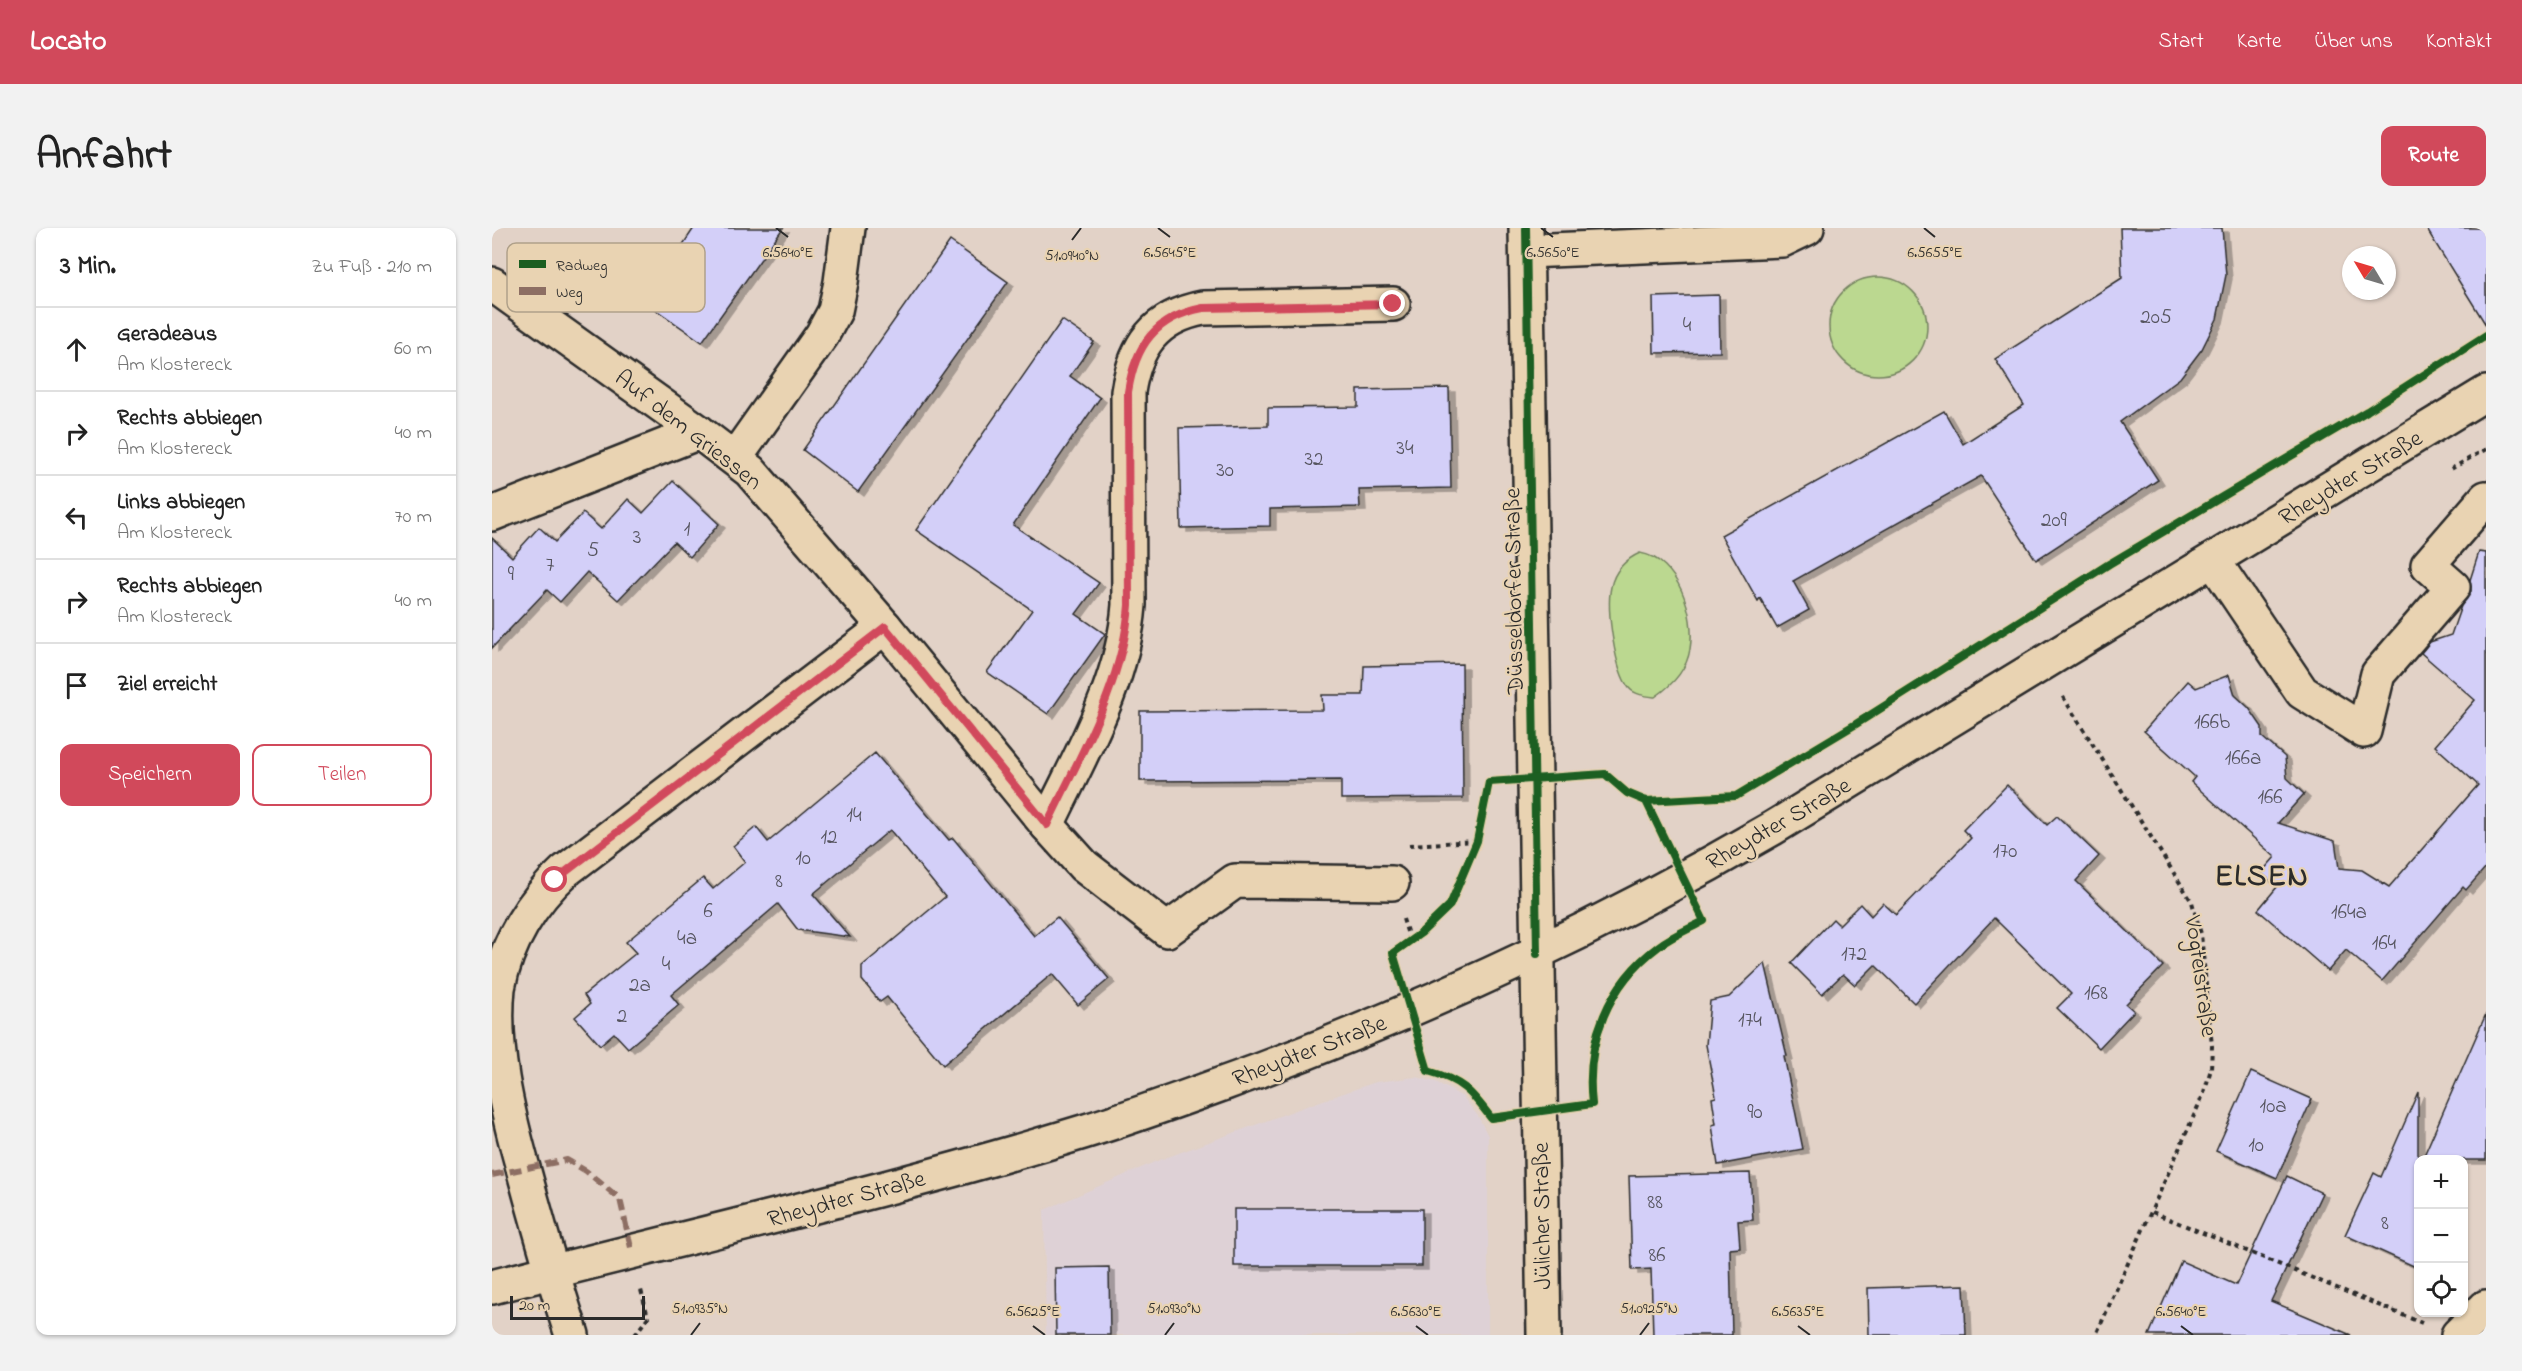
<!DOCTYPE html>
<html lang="de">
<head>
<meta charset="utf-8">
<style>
	body { margin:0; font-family:"Indie Flower",sans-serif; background:#f2f2f2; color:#222 }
	.controls { position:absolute; right:18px; bottom:18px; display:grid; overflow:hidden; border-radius:12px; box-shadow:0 2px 4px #0004 }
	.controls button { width:54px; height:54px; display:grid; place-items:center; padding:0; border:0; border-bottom:2px solid #e0e0e0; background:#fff; color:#222; font:30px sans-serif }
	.compass { position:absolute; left:1850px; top:18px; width:54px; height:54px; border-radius:50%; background:#fff; box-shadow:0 2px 4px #0004; rotate:308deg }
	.scale { position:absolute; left:18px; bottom:15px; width:135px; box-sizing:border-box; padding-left:6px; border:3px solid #2b2b2b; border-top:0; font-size:16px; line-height:21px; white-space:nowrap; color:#2b2b2b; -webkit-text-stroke:4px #e9d3b2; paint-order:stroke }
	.stop { position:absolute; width:18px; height:18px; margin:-14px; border:4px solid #d1495b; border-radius:50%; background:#fff }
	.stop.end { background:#d1495b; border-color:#fff; box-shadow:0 2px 6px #0008 }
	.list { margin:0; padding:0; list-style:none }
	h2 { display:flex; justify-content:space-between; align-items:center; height:78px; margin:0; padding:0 24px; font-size:26px }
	h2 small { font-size:20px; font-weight:400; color:#767676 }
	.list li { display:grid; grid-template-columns:39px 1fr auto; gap:18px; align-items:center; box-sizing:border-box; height:84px; padding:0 24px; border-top:2px solid #e0e0e0 }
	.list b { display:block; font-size:22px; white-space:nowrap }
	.list p { margin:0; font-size:20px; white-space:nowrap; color:#767676 }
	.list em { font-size:20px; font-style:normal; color:#767676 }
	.actions { display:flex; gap:12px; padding:18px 24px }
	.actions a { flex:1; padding:14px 0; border:2px solid #d1495b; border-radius:12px; text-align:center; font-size:21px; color:#d1495b }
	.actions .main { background:#d1495b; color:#fff }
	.icon { flex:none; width:33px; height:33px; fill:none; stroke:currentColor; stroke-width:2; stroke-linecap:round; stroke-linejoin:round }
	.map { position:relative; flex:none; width:1994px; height:1107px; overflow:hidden; border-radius:12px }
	header { display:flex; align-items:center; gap:36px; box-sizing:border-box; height:84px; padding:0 30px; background:#d1495b; color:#fff }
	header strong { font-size:28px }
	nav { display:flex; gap:33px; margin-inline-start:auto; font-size:21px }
	.intro { display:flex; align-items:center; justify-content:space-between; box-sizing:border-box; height:144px; padding:0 36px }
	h1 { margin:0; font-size:42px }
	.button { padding:15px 27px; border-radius:12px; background:#d1495b; color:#fff; font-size:21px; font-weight:700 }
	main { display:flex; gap:36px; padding:0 36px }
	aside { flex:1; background:#fff; border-radius:12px; box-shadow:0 2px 4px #0004 }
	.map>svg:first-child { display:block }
	.built { fill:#ded1d6 }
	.green { fill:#bbd890; stroke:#73825e; stroke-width:1.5 }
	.building { fill:#d3cff8; stroke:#2b2b2b; stroke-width:1.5; filter:url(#shadow) }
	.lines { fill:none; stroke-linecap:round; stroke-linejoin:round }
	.minor-casing { stroke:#2b2b2b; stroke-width:38 }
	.major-casing { stroke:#2b2b2b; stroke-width:38 }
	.path { stroke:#2b2b2b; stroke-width:4; stroke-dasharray:4.5 4.5; stroke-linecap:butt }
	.minor { stroke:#e9d3b2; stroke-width:33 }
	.major { stroke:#e9d3b2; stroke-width:33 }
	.quiet { stroke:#8d6e63; stroke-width:6; stroke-dasharray:12 6; stroke-linecap:butt }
	.cycleway-casing { stroke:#e9d3b2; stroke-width:11 }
	.cycleway { stroke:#1b5e20; stroke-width:8 }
	.route { stroke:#d1495b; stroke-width:8 }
	.ticks { fill:none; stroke:#2b2b2b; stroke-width:2 }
	.labels { text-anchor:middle; stroke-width:4.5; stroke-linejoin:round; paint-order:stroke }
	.number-label { font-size:21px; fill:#55545e }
	.street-label { font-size:24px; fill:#2b2b2b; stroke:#e9d3b2 }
	.district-label { font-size:30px; font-weight:bold; letter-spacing:1.5px; fill:#2b2b2b; stroke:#e9d3b2 }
	.key { fill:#e9d3b2; stroke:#b0a18a; stroke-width:1.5 }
	.key-label { font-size:16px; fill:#2b2b2b }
	.ticks-label { font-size:15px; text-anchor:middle; fill:#2b2b2b; stroke:#e9d3b2; stroke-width:4.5; stroke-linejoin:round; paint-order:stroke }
</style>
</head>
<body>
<header>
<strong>Locato</strong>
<nav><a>Start</a><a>Karte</a><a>Über uns</a><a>Kontakt</a></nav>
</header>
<div class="intro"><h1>Anfahrt</h1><a class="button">Route</a></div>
<main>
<aside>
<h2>3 Min.<small>Zu Fuß · 210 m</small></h2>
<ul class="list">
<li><svg class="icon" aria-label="ahead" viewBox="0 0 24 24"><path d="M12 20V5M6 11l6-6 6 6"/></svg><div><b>Geradeaus</b><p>Am Klostereck</p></div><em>60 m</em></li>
<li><svg class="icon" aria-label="right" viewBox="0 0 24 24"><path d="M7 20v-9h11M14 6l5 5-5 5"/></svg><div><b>Rechts abbiegen</b><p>Am Klostereck</p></div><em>40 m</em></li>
<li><svg class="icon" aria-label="left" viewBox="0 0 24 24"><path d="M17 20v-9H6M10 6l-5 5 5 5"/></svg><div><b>Links abbiegen</b><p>Am Klostereck</p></div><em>70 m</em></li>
<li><svg class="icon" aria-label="right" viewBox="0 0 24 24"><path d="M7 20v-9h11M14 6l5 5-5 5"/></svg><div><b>Rechts abbiegen</b><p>Am Klostereck</p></div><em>40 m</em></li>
<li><svg class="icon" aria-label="arrive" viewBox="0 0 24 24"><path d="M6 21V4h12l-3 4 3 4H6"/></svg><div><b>Ziel erreicht</b></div></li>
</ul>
<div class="actions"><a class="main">Speichern</a><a>Teilen</a></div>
</aside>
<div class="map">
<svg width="1994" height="1107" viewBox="0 0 1994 1107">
	<defs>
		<filter id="shadow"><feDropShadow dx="6" dy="4" stdDeviation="0" flood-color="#0004"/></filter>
	</defs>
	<rect width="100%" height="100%" fill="#e2d2c7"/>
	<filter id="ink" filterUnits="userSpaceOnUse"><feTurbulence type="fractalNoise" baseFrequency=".0167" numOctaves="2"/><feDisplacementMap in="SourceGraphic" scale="12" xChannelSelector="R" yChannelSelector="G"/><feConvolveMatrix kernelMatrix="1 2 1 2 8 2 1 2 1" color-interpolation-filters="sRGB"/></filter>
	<g filter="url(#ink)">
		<!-- built -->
		<path class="built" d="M924 849 944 854 971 869 986 888 996 908V1107H554L552 982 665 933 823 875 884 854Z"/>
		<!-- green -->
		<g class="green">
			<circle cx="1386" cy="98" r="49"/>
			<path d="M1148 325C1186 331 1204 387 1198 421 1195 442 1179 458 1163 469 1154 468 1143 467 1137 460 1123 443 1114 381 1119 359 1122 343 1134 331 1148 325Z"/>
		</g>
		<!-- building -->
		<g class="building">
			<path d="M202 0H291L210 114 153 74 184 31 182 30Z"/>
			<path d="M1628 0H1730L1734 47 1725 91 1710 121 1688 150 1628 194 1666 252 1544 332 1489 248 1301 353 1317 382 1285 400 1268 370 1266 373 1229 307 1452 183 1471 216 1532 177 1503 131 1630 50Z"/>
			<path d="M1934 0H1994V97Z"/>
			<path d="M458 13 516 54 366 264 311 222Z"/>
			<path d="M1227 67 1228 124 1162 125 1161 69Z"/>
			<path d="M570 92 602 114 578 148 608 170 521 297 607 355 584 386 613 406 556 486 495 444 540 382 424 302Z"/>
			<path d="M957 160 959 260 867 262 868 279 778 281V298L689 300 687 200 776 198V180L866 179V162Z"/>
			<path d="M181 253 227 296 198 329 182 314 126 372 95 344 68 374 55 362 0 420V310L20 329 47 299 63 314 91 285 109 301 136 271 151 285Z"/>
			<path d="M1987 324 1994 325V639L1974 662 1971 659 1890 753 1854 722 1836 743 1766 682 1785 659 1769 645 1783 629 1699 554 1703 549 1652 503 1696 453 1704 460 1737 447 1743 467 1757 480 1770 499V509L1793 529 1795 550 1812 566 1786 595 1843 613 1847 640 1870 642 1897 659 1986 557 1943 518 1983 472 1929 425 1938 414 1959 407 1969 378 1979 363 1978 352Z"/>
			<path d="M970 436 971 570 849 571V552L648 553V483L831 482 830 467H871L872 438Z"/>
			<path d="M383 525 457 612 461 610 542 708 565 689 617 751 586 777 560 746 451 837 395 769 388 774 370 752V738L453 669 398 602 321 666 358 709 306 702 286 676 179 767 187 777 136 820 122 805 108 817 83 789 98 776 92 767 144 725 134 714 211 650 221 661 253 634 241 618 264 599 276 614Z"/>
			<path d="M1515 557 1555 597 1565 588 1607 628 1584 653 1671 738 1634 776 1642 783 1607 820 1565 780 1579 766 1502 690 1422 775 1383 737 1363 757 1351 746 1330 766 1299 735 1341 691 1347 697 1368 676 1379 688 1391 675 1404 687 1479 610 1471 602Z"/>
			<path d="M1273 735 1295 828H1292L1311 921 1226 937 1220 897 1224 896 1220 870 1224 869 1214 817 1218 773 1237 769Z"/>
			<path d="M1994 786V932H1930Z"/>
			<path d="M1759 844 1820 871 1785 950 1724 923Z"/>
			<path d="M1926 864V1040L1853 1007 1882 945 1889 949Z"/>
			<path d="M1258 945 1261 992 1246 993 1248 1020 1238 1021 1240 1107H1161L1159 1041 1140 1042 1137 948Z"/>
			<path d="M1795 948 1830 965 1779 1073 1859 1107H1657L1689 1033 1744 1057Z"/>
			<rect x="742" y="981" width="188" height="57"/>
			<path d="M617 1039 618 1107H564L563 1040Z"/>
			<path d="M1472 1057 1474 1107H1377L1376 1060Z"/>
		</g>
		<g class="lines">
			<!-- minor casing -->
			<g class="minor-casing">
				<g id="minor">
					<path d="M1034 0 1052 1107"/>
					<path d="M1035 23 1290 12 1315 0"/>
					<path d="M0 56 207 204 258 243 393 399"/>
					<path d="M243 230 330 107 343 83 349 54 356 0"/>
					<path d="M0 286 207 204"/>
					<path d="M1721 332 1810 464 1872 503 1886 446 1961 359 1936 337 1994 270"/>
					<path d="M555 597C588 527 631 456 637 377L636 164C643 118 663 89 711 80L901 76"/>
					<path d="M80 1107C62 1052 46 996 31 940 15 883 0 819 6 760 14 715 40 673 73 643L393 399 555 597 592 638 675 702 743 653 900 655"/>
					<path d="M1966 1107 1994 1079"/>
				</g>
			</g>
			<!-- major casing -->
			<g class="major-casing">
				<path id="major" d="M0 1059C197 1008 396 964 591 904 650 886 708 864 766 843 944 776 1116 696 1281 600L1994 165"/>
			</g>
			<!-- path -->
			<g class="path">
				<path d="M1959 241 1994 221"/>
				<path d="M1571 469 1700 674 1709 706 1720 818 1719 841 1712 865 1604 1107"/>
				<path d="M917 617 985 613"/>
				<path d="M911 691 918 713"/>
				<path d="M1660 984 1930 1095"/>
				<path d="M143 1107 156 1089 149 1062"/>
			</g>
			<!-- minor -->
			<use href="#minor" class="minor"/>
			<!-- major -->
			<use href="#major" class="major"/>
			<!-- quiet -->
			<path class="quiet" d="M0 947 75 932 94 943 128 971 140 1024"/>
			<!-- cycleway casing -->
			<g class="cycleway-casing">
				<g id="cycleway">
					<path d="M1034 0 1045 726"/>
					<path d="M1154 573 1212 693C1197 701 1180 708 1167 718 1116 756 1093 814 1100 876L999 890C979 863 969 852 936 843L901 725 929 705 958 677 985 613 997 554 1113 546 1135 565 1154 573 1244 568 1364 496 1617 336 1875 183 1994 107"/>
				</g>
			</g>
			<!-- cycleway -->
			<use href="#cycleway" class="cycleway"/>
		</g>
	</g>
	<g class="lines" filter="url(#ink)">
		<!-- route -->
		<path class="route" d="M63 652 393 399 555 597C588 527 631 456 637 377L636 164C643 118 663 89 711 80L901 76"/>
	</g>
	<!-- ticks -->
	<path class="ticks" d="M284 0 296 9M666 0 678 9M1049 0 1061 9M1432 0 1443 9M580 12 589 0M541 1098 553 1107M924 1098 936 1107M1306 1098 1318 1107M1689 1098 1701 1107M199 1107 208 1095M673 1107 682 1095M1148 1107 1157 1095"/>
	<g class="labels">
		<!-- number labels -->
		<g class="number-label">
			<text x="1664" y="95">205</text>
			<text x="1195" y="103">4</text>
			<text x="913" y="226">34</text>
			<text x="822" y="237">32</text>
			<text x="733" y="248">30</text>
			<text x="1562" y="298">209</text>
			<text x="195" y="307">1</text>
			<text x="145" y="315">3</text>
			<text x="101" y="328">5</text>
			<text x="58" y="343">7</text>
			<text x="19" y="352">9</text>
			<text x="1720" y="500">166b</text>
			<text x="1751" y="536">166a</text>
			<text x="1778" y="575">166</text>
			<text x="362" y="593">14</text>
			<text x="337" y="615">12</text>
			<text x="1513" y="629">170</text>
			<text x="311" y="636">10</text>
			<text x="287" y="659">8</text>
			<text x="216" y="689">6</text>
			<text x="1857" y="690">164a</text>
			<text x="195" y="716">4a</text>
			<text x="1892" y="721">164</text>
			<text x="1362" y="732">172</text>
			<text x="174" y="742">4</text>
			<text x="148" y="763">2a</text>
			<text x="1604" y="771">168</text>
			<text x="130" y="794">2</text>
			<text x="1258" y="798">174</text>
			<text x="1781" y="884">10a</text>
			<text x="1263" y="890">90</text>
			<text x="1764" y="923">10</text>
			<text x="1163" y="980">88</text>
			<text x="1893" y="1001">8</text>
			<text x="1165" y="1033">86</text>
		</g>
		<!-- street labels -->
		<g class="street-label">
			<text transform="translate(197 201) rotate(38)" y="8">Auf dem Griessen</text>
			<text transform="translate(1858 249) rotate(-31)" y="8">Rheydter Straße</text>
			<text transform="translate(1021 363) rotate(-91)" y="8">Düsseldorfer Straße</text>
			<text transform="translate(1286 595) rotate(-30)" y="8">Rheydter Straße</text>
			<text transform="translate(1710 748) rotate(82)" y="8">Vogteistraße</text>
			<text transform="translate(817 822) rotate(-21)" y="8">Rheydter Straße</text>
			<text transform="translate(354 970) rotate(-15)" y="8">Rheydter Straße</text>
			<text transform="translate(1049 988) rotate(-91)" y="8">Jülicher Straße</text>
		</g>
		<!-- district labels -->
		<g class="district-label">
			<text x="1770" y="657">ELSEN</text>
		</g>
	</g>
	<!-- legend -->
	<rect x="15" y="15" width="198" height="69" rx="9" class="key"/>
	<rect x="27" y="32" width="27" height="8" fill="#1b5e20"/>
	<rect x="27" y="59" width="27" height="8" fill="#8d6e63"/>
	<g class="key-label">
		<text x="64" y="42">Radweg</text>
		<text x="64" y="69">Weg</text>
	</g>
	<g class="ticks-label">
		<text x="296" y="29">6.5640°E</text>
		<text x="678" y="29">6.5645°E</text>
		<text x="1061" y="29">6.5650°E</text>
		<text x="1443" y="29">6.5655°E</text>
		<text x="580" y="32">51.0940°N</text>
		<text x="208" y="1085">51.0935°N</text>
		<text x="682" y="1085">51.0930°N</text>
		<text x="1157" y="1085">51.0925°N</text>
		<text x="541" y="1088">6.5625°E</text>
		<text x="924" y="1088">6.5630°E</text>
		<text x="1306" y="1088">6.5635°E</text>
		<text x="1689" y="1088">6.5640°E</text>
	</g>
</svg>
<div class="controls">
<button>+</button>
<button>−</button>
<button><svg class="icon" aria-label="locate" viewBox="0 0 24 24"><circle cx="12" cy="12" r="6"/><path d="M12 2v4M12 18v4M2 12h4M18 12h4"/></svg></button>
</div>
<svg class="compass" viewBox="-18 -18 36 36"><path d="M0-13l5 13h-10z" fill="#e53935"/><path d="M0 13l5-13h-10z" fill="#767676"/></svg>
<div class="scale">20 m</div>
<div class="stop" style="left:63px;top:652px"></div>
<div class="stop end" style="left:901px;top:76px"></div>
</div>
</main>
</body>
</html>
